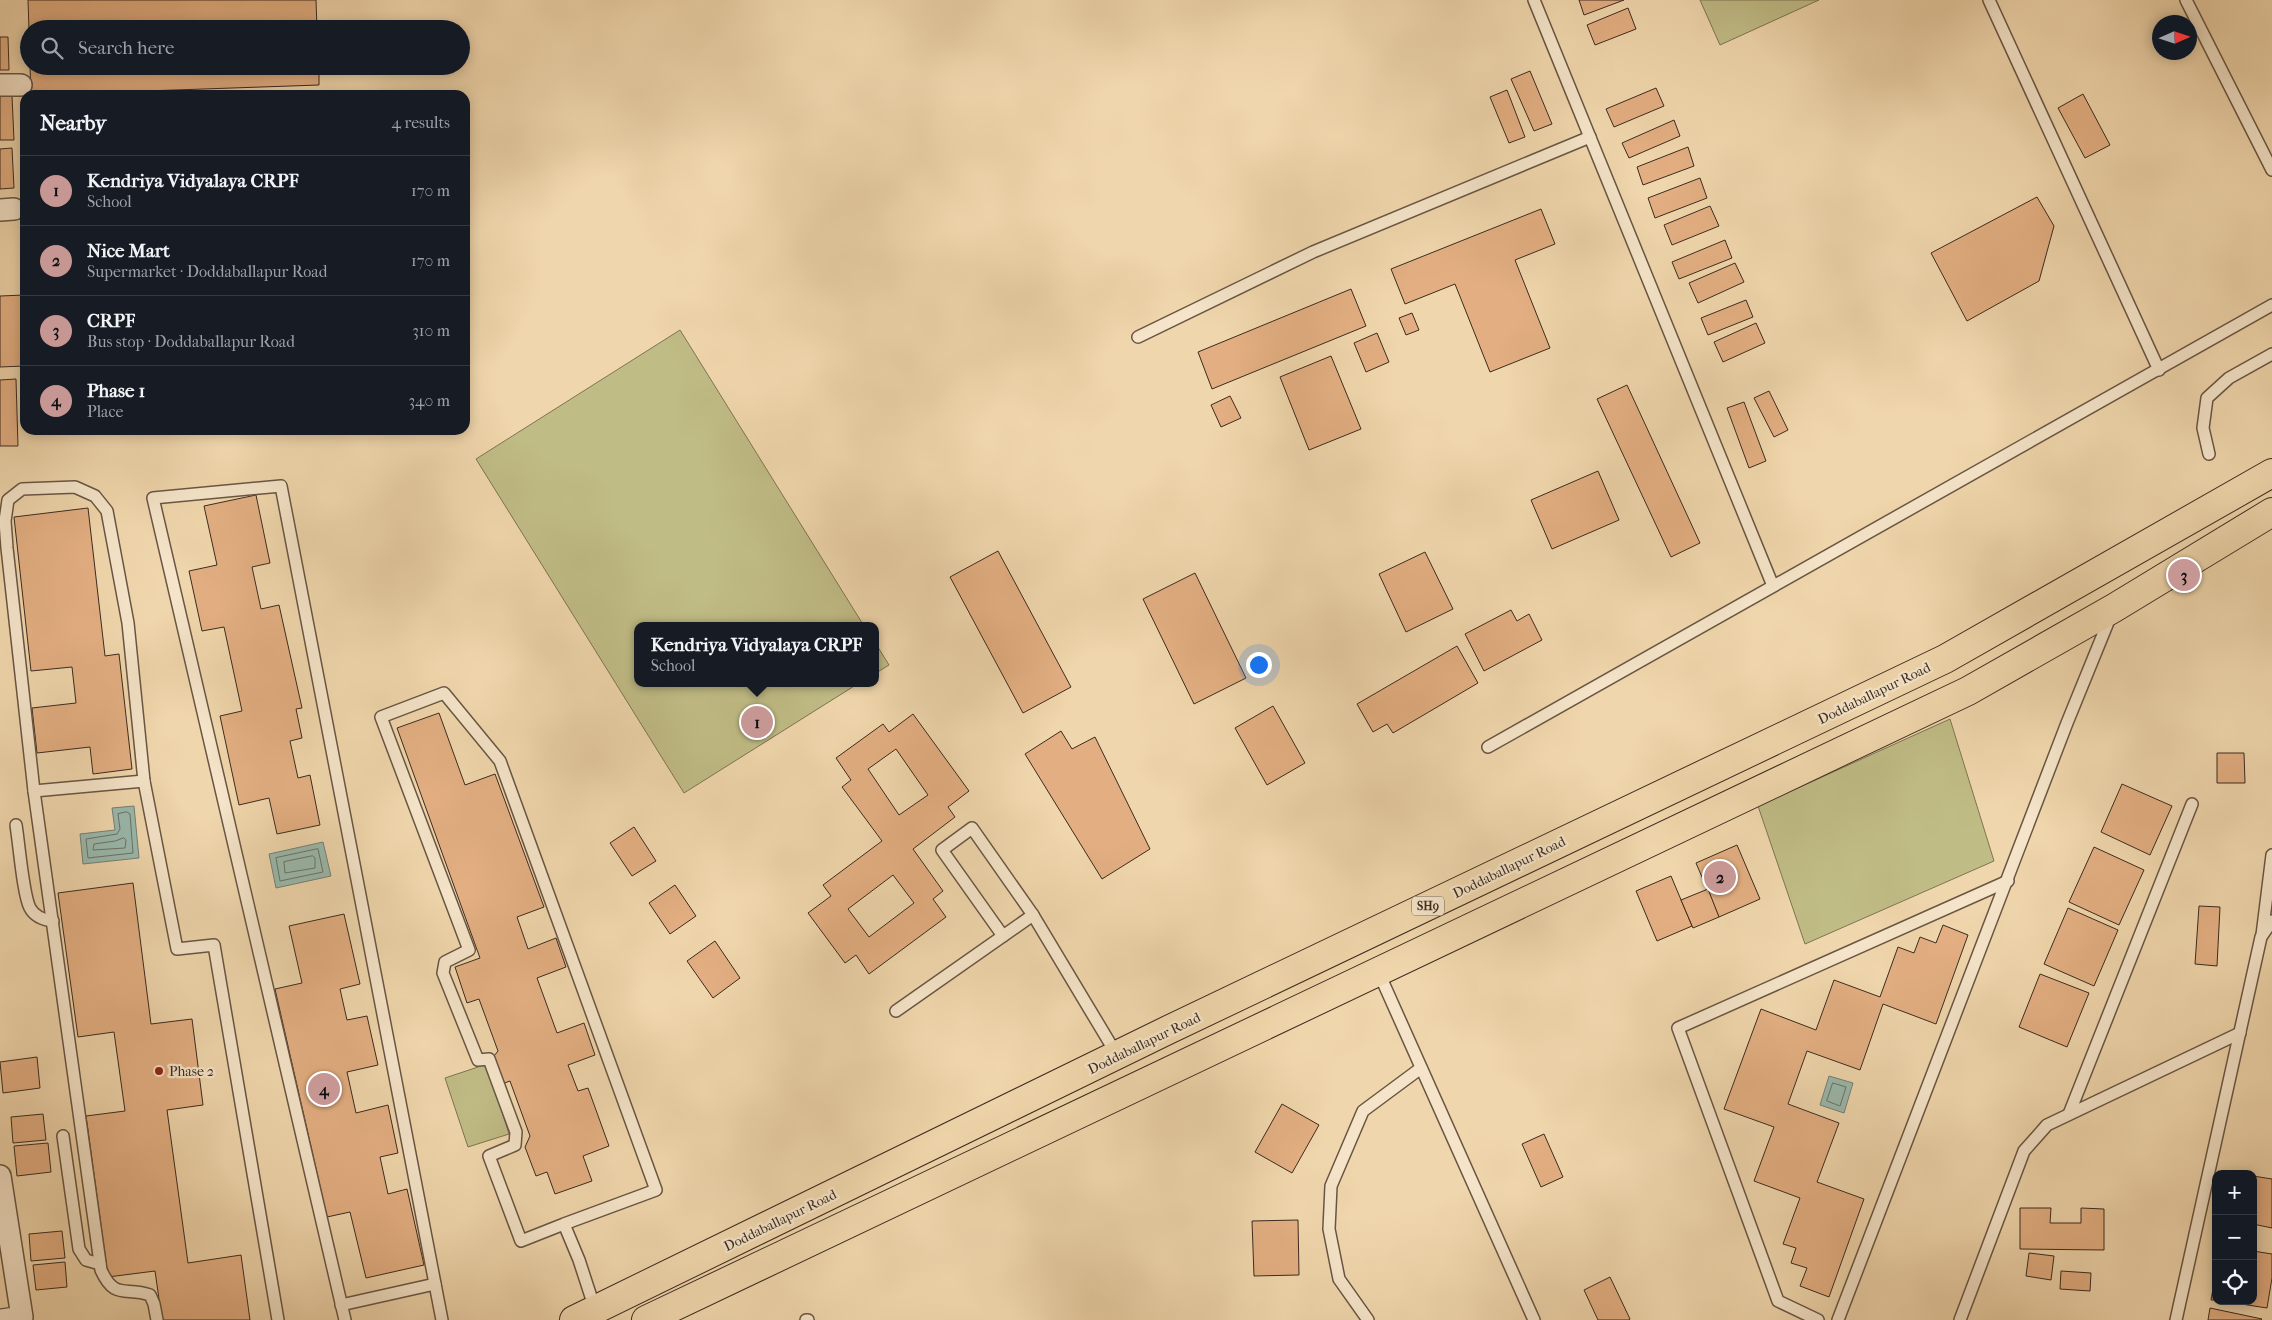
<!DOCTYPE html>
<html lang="en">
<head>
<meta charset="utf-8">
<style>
	body { margin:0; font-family:"IM FELL French Canon",serif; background:#242831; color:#f1f3f6 }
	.controls { position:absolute; right:15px; bottom:15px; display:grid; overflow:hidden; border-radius:10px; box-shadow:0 2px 12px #0003 }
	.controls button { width:45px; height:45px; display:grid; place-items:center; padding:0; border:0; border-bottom:1px solid #363941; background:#171b24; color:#f1f3f6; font:25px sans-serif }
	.compass { position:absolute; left:2152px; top:15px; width:45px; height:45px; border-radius:50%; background:#171b24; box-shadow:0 2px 12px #0003; rotate:87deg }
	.you { position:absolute; left:1258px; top:664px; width:18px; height:18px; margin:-12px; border:4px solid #fff; border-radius:50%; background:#1a73e8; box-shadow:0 0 0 8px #1a73e833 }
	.badge { display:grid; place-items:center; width:32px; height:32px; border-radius:50%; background:#c59692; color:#111; font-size:16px; font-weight:700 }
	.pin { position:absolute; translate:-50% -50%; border:2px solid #fff; box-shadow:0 1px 5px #0006 }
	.popup { position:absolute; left:634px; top:622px; width:245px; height:65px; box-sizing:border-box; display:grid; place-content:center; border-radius:10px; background:#171b24; filter:drop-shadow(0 1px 4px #0005); font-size:16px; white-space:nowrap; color:#9ea1a6 }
	.popup b { font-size:19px; color:#f1f3f6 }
	.popup::after { content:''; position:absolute; left:50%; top:100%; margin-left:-10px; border:10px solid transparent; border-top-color:#171b24 }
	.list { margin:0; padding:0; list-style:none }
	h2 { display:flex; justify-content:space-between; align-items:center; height:65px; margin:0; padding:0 20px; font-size:21px }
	h2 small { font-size:16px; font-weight:400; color:#9ea1a6 }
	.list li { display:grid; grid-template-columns:32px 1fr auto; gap:15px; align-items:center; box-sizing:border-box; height:70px; padding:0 20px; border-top:1px solid #363941 }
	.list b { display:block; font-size:19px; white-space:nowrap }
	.list p { margin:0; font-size:16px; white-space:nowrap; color:#9ea1a6 }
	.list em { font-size:16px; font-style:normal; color:#9ea1a6 }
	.icon { flex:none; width:28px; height:28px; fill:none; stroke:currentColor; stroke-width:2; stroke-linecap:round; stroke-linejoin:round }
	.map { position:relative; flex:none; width:2272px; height:1320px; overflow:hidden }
	.search { position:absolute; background:#171b24; box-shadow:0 2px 12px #0003; left:20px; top:20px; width:450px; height:55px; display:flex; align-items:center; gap:12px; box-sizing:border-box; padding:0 18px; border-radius:28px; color:#9ea1a6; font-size:19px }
	.panel { position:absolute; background:#171b24; box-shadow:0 2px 12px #0003; left:20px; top:90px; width:450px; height:345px; border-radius:15px }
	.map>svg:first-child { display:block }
	.green { fill:#c0bc86; stroke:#7e7453 }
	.water { fill:#9ab9ad; stroke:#748075 }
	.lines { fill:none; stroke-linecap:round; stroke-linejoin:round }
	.shore { stroke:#6a7266; stroke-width:1 }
	.building { fill:#e3af82; stroke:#3b2b20; fill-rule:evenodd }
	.service-casing { stroke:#685643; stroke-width:14 }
	.minor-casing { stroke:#685643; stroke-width:24 }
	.primary-casing { stroke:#3b2b20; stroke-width:30 }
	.service { stroke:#f5e4c9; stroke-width:11 }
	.minor { stroke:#f5e4c9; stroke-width:21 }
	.primary { stroke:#f0d6ac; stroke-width:28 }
	.poi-dot { fill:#8f2418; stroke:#f5e4c9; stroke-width:2 }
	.labels { text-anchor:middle; stroke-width:4.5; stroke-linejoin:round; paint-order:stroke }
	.shield { fill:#f5e4c9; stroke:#736253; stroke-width:1 }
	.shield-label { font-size:12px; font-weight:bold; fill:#3b2b20 }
	.street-label { font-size:14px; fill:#3b2b20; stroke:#f5e4c9 }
	.poi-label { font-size:14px; fill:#3b2b20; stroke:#f5e4c9; text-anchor:start }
</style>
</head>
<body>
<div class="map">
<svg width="2272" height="1320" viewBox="0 0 2272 1320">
	<rect width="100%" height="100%" fill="#f0d6ac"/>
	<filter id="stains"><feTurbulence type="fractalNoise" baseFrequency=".004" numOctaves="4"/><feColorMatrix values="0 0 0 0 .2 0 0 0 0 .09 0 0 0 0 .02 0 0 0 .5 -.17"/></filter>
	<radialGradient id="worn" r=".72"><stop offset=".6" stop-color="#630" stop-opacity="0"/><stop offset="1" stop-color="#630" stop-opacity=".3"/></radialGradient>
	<!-- green -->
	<g class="green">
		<path d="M1700 0H1819L1720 45Z"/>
		<path d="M680 330 864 626H638V683H859L684 793 476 459Z"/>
		<path d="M876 644 889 665 876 673Z"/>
		<path d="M1950 719 1994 861 1805 944 1758 806Z"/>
		<path d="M487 1064 509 1134 468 1147 445 1078Z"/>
	</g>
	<!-- water -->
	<g class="water">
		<path d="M134 806 139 858 83 864 80 834 115 830 112 808Z"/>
		<path d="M323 842 331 876 276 888 269 854Z"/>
		<path d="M1829 1076 1853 1083 1844 1113 1820 1105Z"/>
	</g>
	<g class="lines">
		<!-- shore -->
		<g class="shore">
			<path d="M127 812 130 814 133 853 88 858 86 839 117 834 120 829 118 814Z"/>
			<path d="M124 838 126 840 125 848 93 850 94 844 115 841Z"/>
			<path d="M318 849 323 872 280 881 276 858Z"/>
			<path d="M313 856 315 858V868L285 873 284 862Z"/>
			<path d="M1833 1083 1846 1087 1840 1106 1827 1101Z"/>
		</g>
	</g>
	<!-- building -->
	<g class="building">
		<path d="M28 0H316L317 29 29 30Z"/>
		<path d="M1579 0H1624L1584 15Z"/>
		<path d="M1628 8 1636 29 1595 45 1587 25Z"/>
		<path d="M0 37H8L9 70H0Z"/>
		<path d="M30 66H319V85L31 95Z"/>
		<path d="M1530 71 1552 124 1534 131 1511 79Z"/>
		<path d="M1656 88 1664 106 1614 127 1606 109Z"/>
		<path d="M1507 90 1525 137 1509 143 1490 97Z"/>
		<path d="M2083 94 2110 145 2085 158 2058 108Z"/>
		<path d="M0 96H12L14 140H0Z"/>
		<path d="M1674 120 1680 136 1629 158 1622 143Z"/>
		<path d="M1688 147 1694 166 1643 185 1637 167Z"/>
		<path d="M12 148 14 188 0 189V149Z"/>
		<path d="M1700 178 1707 198 1655 218 1648 198Z"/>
		<path d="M2037 197 2054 226 2039 281 1967 321 1931 253Z"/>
		<path d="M1710 206 1719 226 1672 245 1664 225Z"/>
		<path d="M1541 209 1555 244 1515 260 1550 348 1490 372 1455 284 1405 304 1391 269Z"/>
		<path d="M1725 240 1732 258 1679 279 1672 262Z"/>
		<path d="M1735 263 1744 282 1698 303 1689 283Z"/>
		<path d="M1351 289 1366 326 1212 389 1198 352Z"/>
		<path d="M25 295V366L0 367V296Z"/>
		<path d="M1746 300 1753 317 1708 335 1701 318Z"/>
		<path d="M1412 313 1419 330 1406 335 1399 318Z"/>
		<path d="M1756 323 1765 343 1723 362 1714 342Z"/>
		<path d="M1377 333 1389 362 1366 372 1354 343Z"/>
		<path d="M1331 356 1361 429 1309 450 1280 377Z"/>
		<path d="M16 379 18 446H0V380Z"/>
		<path d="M1627 385 1700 543 1671 557 1597 399Z"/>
		<path d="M1769 391 1788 430 1774 437 1754 398Z"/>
		<path d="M1230 396 1241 418 1221 427 1211 405Z"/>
		<path d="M1744 402 1766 461 1749 468 1727 408Z"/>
		<path d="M1598 471 1619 520 1552 549 1531 500Z"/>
		<path d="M256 495 270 563 252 567 261 609 279 605 302 708 296 709 302 738 290 741 298 778 310 775 320 825 277 834 269 798 239 805 220 716 242 711 224 627 202 631 189 571 217 565 204 506Z"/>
		<path d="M88 508 105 656 119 654 132 769 93 774 90 747 37 753 32 708 76 703 72 667 31 671 14 517Z"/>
		<path d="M998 551 1071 687 1023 713 950 577Z"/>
		<path d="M1425 552 1453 609 1406 632 1379 574Z"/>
		<path d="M1195 573 1246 678 1194 704 1143 599Z"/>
		<path d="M1511 610 1517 621 1529 614 1542 640 1484 671 1465 634Z"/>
		<path d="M1457 646 1478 683 1393 733 1387 724 1373 732 1357 704Z"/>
		<path d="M1273 706 1305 763 1267 785 1235 728Z"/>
		<path d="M439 713 465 785 495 774 544 907 517 917 528 949 556 938 566 967 537 978 557 1033 584 1023 595 1055 568 1065 578 1091 588 1088 609 1146 583 1156 592 1181 555 1194 547 1172 536 1176 525 1147 530 1136 510 1081 502 1084 494 1056 498 1051 479 999 467 1003 455 967 480 958 397 728Z"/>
		<path d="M913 714 969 791 948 807 955 817 913 849 943 891 933 899 946 917 869 974 856 955 845 963 808 913 831 896 823 885 882 841 842 787 851 780 836 758 883 724 889 732ZM896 749 928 795 899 815 868 769ZM893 875 914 903 869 937 848 909Z"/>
		<path d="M1061 731 1072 749 1095 737 1150 849 1102 879 1025 754Z"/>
		<path d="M2217 753H2244L2245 783H2217Z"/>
		<path d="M2122 784 2172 806 2150 855 2101 832Z"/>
		<path d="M634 827 656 861 632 876 610 843Z"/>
		<path d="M1737 845 1760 899 1719 917 1696 863Z"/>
		<path d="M2094 847 2144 870 2119 925 2069 902Z"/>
		<path d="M1671 876 1692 926 1657 941 1636 891Z"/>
		<path d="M133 883 151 1024 192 1019 203 1105 167 1110 188 1263 241 1255 250 1320H162L155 1271 108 1277 86 1116 125 1111 114 1032 78 1037 58 893Z"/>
		<path d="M675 885 696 916 670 934 649 903Z"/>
		<path d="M1708 889 1719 917 1693 928 1681 900Z"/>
		<path d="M2199 906 2220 907 2217 966 2195 964Z"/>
		<path d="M2068 908 2118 930 2094 986 2044 964Z"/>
		<path d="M344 914 360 984 340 989 347 1020 367 1016 378 1065 347 1072 356 1113 388 1105 398 1153 380 1157 388 1194 407 1189 424 1265 366 1278 350 1212 327 1217 275 989 302 983 289 926Z"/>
		<path d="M1943 925 1968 935 1936 1024 1883 1004 1860 1070 1807 1051 1788 1104 1839 1123 1817 1182 1864 1199 1829 1297 1800 1286 1807 1268 1791 1263 1796 1248 1783 1244 1800 1198 1754 1181 1774 1127 1724 1109 1761 1009 1816 1030 1834 980 1880 997 1898 947 1914 953 1920 937 1936 943Z"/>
		<path d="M715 941 740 978 713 998 687 961Z"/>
		<path d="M2040 974 2089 993 2067 1047 2019 1027Z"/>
		<path d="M37 1057 40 1088 3 1093 0 1062Z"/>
		<path d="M1282 1104 1319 1125 1292 1173 1255 1152Z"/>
		<path d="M43 1114 46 1140 13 1143 11 1117Z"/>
		<path d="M1544 1134 1563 1177 1541 1187 1522 1144Z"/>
		<path d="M48 1143 51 1172 17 1176 14 1146Z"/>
		<path d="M2253 1176 2272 1179V1228L2253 1224Z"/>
		<path d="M2020 1208H2051L2050 1223H2081V1208L2104 1209V1250L2020 1249Z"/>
		<path d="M1298 1220 1299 1275 1254 1276 1252 1221Z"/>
		<path d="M62 1231 65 1258 31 1261 29 1234Z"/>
		<path d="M2253 1251 2272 1254V1278L2267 1308 2222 1301H2253Z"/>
		<path d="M2029 1253 2054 1256 2051 1280 2026 1276Z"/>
		<path d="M65 1262 67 1287 36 1290 33 1265Z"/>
		<path d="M2061 1271 2091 1273 2090 1291 2060 1289Z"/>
		<path d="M2216 1272V1300H2211Z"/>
		<path d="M1610 1277 1630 1319 1629 1320H1598L1584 1290Z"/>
		<path d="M2210 1308 2262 1319 2261 1320H2208Z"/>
	</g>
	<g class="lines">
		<!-- service casing -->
		<g class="service-casing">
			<g id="service">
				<path d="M1534 0 1773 586"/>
				<path d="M1989 0 2159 370"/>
				<path d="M2186 0 2272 170"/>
				<path d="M1138 337 1313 252 1590 137"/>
				<path d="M2209 454 2203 428 2207 398 2229 378 2272 354"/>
				<path d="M1488 747 2272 305"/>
				<path d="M34 791 144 781"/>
				<path d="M16 825C19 843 23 895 30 908 35 917 43 920 53 921"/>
				<path d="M2262 935 2272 855"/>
				<path d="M1003 936 942 850 972 828 1033 915 1117 1055"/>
				<path d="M1378 971 1534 1320"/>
				<path d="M896 1011 1033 915"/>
				<path d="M2069 1114 2192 804"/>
				<path d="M63 1136 79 1249 86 1260 100 1264"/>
				<path d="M564 1224 521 1241 489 1156 515 1145 516 1132 489 1059 478 1060 443 973 445 962 469 950 381 717 444 693 500 761 656 1190 564 1224 579 1260 595 1309"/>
				<path d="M341 1305 435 1284"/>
				<path d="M157 1320 154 1304 150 1295C126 1286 115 1301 101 1270L34 791 7 548 5 521 8 500 22 489 75 487 95 496 107 511 128 623 144 781 177 949 214 945 278 1320"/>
				<path d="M345 1320 153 498 281 486 442 1320"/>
				<path d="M806 1320H808"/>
				<path d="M1368 1320 1339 1279 1329 1229 1331 1186 1363 1111 1421 1068"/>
				<path d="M1818 1320 1778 1301 1678 1028 2008 881"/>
				<path d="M1838 1320 2067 723 2111 615"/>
				<path d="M1960 1320 2024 1151 2047 1125 2240 1033"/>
				<path d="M2176 1320 2261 937 2272 921"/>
			</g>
		</g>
		<!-- minor casing -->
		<g class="minor-casing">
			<g id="minor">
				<path d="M0 85H21"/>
				<path d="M0 210 14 209"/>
				<path d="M0 1176 22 1317 2 1320"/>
			</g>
		</g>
		<!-- primary casing -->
		<g class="primary-casing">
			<g id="primary">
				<path d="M574 1320 1166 1031 1945 659 2272 473"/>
				<path d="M646 1320 1968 691 2114 608 2272 512"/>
			</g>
		</g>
		<!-- service -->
		<use href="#service" class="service"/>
		<!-- minor -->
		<use href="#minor" class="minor"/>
		<!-- primary -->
		<use href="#primary" class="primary"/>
	</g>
	<!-- markers -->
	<circle class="poi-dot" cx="159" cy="1071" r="5"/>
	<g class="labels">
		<!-- shield labels -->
		<rect class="shield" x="1412" y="896.5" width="32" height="19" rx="4"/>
		<g class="shield-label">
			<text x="1428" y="910">SH9</text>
		</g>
		<!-- street labels -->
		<g class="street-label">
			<text transform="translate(1874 693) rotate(-26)" y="5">Doddaballapur Road</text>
			<text transform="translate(1509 867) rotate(-26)" y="5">Doddaballapur Road</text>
			<text transform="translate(1144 1043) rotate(-26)" y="5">Doddaballapur Road</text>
			<text transform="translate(780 1220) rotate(-26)" y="5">Doddaballapur Road</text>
		</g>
		<!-- poi labels -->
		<g class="poi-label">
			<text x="169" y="1076">Phase 2</text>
		</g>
	</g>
	<rect width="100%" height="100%" filter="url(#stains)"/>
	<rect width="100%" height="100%" fill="url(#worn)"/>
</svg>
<div class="controls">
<button>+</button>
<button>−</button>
<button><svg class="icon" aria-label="locate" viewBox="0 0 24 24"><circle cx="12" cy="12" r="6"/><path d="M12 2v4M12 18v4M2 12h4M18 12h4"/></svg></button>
</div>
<svg class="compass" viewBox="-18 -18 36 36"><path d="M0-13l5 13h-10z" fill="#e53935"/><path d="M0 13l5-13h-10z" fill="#9ea1a6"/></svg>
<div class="you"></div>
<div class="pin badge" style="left:757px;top:722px">1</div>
<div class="popup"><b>Kendriya Vidyalaya CRPF</b>School</div>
<div class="pin badge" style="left:1720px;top:877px">2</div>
<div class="pin badge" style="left:2184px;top:575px">3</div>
<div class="pin badge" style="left:324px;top:1089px">4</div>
<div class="search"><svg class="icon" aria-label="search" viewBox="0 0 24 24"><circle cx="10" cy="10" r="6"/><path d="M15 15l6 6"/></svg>Search here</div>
<section class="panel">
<h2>Nearby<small>4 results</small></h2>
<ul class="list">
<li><span class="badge">1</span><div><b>Kendriya Vidyalaya CRPF</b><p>School</p></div><em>170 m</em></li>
<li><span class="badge">2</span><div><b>Nice Mart</b><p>Supermarket · Doddaballapur Road</p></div><em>170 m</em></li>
<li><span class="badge">3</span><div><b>CRPF</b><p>Bus stop · Doddaballapur Road</p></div><em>310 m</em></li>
<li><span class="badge">4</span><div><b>Phase 1</b><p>Place</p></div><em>340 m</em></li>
</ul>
</section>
</div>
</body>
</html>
